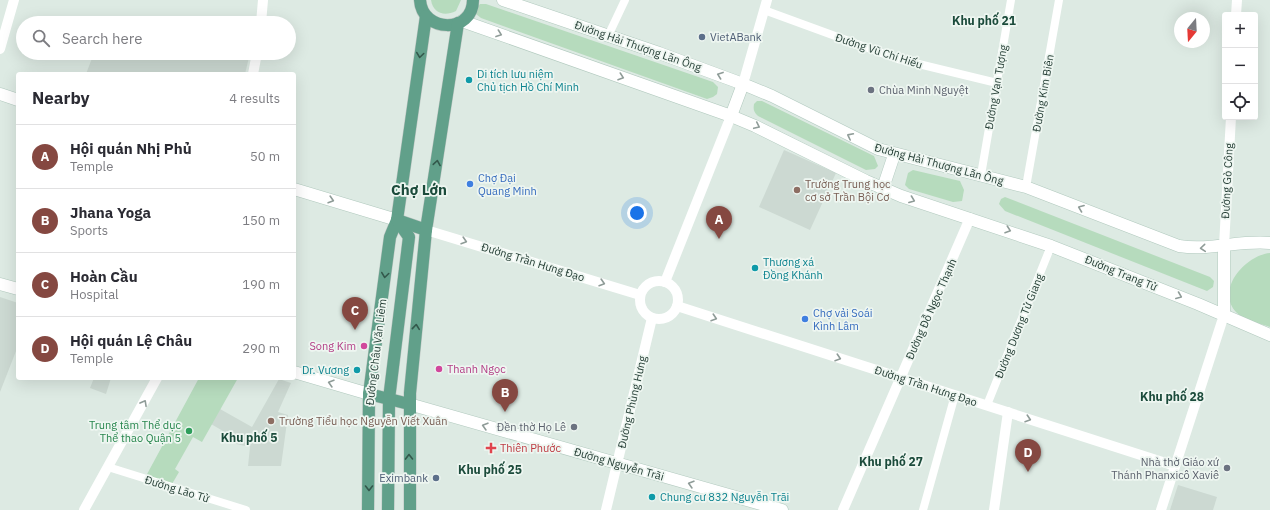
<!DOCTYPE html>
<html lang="en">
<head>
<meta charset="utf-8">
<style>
	body { margin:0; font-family:"IBM Plex Sans",sans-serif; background:#f2f2f3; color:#2b2b33 }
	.controls { position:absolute; right:12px; top:12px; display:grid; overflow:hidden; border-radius:4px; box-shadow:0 4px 16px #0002 }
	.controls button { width:36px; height:36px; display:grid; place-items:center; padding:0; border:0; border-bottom:1px solid #e1e1e2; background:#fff; color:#2b2b33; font:20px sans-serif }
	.compass { position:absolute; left:1174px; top:12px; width:36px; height:36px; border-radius:50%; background:#fff; box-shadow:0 4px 16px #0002; rotate:198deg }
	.you { position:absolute; left:637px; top:213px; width:14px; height:14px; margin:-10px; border:3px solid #fff; border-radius:50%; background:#1a73e8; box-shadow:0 0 0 6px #1a73e833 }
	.badge { display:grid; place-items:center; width:26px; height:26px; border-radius:50%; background:#854841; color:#fff; font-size:13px; font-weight:700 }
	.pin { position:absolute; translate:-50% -33px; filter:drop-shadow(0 1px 2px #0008) }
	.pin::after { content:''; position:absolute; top:21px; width:14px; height:12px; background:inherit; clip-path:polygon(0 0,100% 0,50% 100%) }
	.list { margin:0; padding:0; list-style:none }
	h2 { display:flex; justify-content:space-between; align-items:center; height:52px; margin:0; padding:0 16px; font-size:17px }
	h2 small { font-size:13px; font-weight:400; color:#7c7c81 }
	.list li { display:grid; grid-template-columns:26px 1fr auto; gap:12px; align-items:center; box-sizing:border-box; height:64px; padding:0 16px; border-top:1px solid #e1e1e2 }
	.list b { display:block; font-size:15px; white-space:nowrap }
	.list p { margin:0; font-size:13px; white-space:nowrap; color:#7c7c81 }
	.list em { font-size:13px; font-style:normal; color:#7c7c81 }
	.icon { flex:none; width:22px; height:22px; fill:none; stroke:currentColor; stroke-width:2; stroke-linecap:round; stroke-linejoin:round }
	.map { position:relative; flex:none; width:1270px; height:510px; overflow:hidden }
	.search { position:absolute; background:#fff; box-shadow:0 4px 16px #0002; left:16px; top:16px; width:280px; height:44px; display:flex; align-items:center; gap:10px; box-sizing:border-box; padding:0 14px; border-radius:22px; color:#7c7c81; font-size:15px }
	.panel { position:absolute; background:#fff; box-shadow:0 4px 16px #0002; left:16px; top:72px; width:280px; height:308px; border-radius:4px }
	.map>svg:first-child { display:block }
	.built { fill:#ccd9d2 }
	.green { fill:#b6dbbd }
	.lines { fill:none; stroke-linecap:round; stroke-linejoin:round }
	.secondary-casing { stroke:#b1c9be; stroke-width:13 }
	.primary-casing { stroke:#bcc4c1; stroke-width:13 }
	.minor { stroke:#fff; stroke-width:8 }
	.tertiary { stroke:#fff; stroke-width:10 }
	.secondary { stroke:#fff; stroke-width:12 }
	.primary { stroke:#61a08a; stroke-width:12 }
	.oneway { stroke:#8f9c98 }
	.oneway2 { stroke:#33584b }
	.service-dot { fill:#5c6f8a; stroke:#eef6f1; stroke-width:1.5 }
	.culture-dot { fill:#0f9aa8; stroke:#eef6f1; stroke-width:1.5 }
	.worship-dot { fill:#6b7280; stroke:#eef6f1; stroke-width:1.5 }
	.shop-dot { fill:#3f7fe0; stroke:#eef6f1; stroke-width:1.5 }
	.education-dot { fill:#8d6e63; stroke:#eef6f1; stroke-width:1.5 }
	.hotel-dot { fill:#d1479c; stroke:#eef6f1; stroke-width:1.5 }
	.leisure-dot { fill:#2e9e5b; stroke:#eef6f1; stroke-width:1.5 }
	.health-dot { fill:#e0444e; stroke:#eef6f1; stroke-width:1.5 }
	.labels { text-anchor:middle; stroke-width:3.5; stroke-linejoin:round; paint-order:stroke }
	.service-label { font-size:11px; fill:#4e5e75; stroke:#eef6f1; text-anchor:start }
	.street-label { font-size:11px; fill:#1f3930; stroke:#eef6f1 }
	.culture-label { font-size:11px; fill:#0d838f; stroke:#eef6f1; text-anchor:start }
	.worship-label { font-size:11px; fill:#5b616d; stroke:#eef6f1; text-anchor:end }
	.shop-label { font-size:11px; fill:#366cbe; stroke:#eef6f1; text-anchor:start }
	.education-label { font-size:11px; fill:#785e54; stroke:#eef6f1; text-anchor:start }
	.hotel-label { font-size:11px; fill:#b23c85; stroke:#eef6f1; text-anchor:end }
	.leisure-label { font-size:11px; fill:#27864d; stroke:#eef6f1; text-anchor:end }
	.health-label { font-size:11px; fill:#be3a42; stroke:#eef6f1; text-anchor:start }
	.neighbourhood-label { font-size:12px; font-weight:bold; fill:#1b4b3b; stroke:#eef6f1 }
	.district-label { font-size:15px; font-weight:bold; fill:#1b4b3b; stroke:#eef6f1 }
</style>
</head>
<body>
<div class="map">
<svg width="1270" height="510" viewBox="0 0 1270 510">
	<rect width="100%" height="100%" fill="#ddeae3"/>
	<!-- built -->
	<g class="built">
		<path d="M94 53 167 54 250 53 245 74H86Z"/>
		<path d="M784 150 836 173 810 230 759 207Z"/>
		<path d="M0 297 18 303V346L0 392Z"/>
		<path d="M94 378H111L106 394 90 388Z"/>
		<path d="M279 379 291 383 278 412 288 415 281 466H248L250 447 236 444 221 435 223 431 211 424 220 409 252 427Z"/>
		<path d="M1178 485 1217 497 1213 510H1170Z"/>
	</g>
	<!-- green -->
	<g class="green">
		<path d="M431 0H461L456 11C444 17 433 13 431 0Z"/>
		<path d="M480 4H486L713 82 718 87 717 94 713 97 707 99 481 18 476 14V9Z"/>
		<path d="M757 101H762L874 156 878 166 875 169 866 170 758 116C754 112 753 110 754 104Z"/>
		<path d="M913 170 960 181 964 190 962 201 953 202 909 189 905 185 908 173Z"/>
		<path d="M1005 197 1210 277 1214 281 1213 287 1207 291 1005 211 999 204 1001 199Z"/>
		<path d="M1270 253V327C1259 323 1244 321 1236 312 1215 289 1246 255 1270 253Z"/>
		<path d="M199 378H238L202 442 193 437 175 469 179 472 172 484 146 476Z"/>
	</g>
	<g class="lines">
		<!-- secondary casing -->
		<g class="secondary-casing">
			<g id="secondary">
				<path d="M503 0 659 53 743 84 772 96 878 149 1026 187 1179 246C1210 251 1239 240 1270 243"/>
				<path d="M462 21 731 116 755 126 866 181 901 196 1051 246 1198 304 1270 335"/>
				<path d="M0 94 18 100"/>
				<path d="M731 116 743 84"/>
				<path d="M883 188 894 155"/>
				<path d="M294 189 397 220"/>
				<path d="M1224 246V315"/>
				<path d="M0 284 18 289"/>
				<path d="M294 372 369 394"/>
				<path d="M409 404 782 510"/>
			</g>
		</g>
		<!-- primary casing -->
		<g class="primary-casing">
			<g id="primary">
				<path d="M420 0C422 33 473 34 473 0"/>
				<path d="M397 220 426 230"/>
				<path d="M369 394 409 404"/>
				<path d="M368 510 369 394 390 237 397 220 426 16"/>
				<path d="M388 510 389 399 409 237 397 220"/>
				<path d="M410 510V393L426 230 458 23"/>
			</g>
		</g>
		<!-- minor -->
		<g class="minor">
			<path d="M764 10 898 59 997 83"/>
			<path d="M608 36 625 0"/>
			<path d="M981 175 1011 0"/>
			<path d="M1026 187 1059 0"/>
			<path d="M987 405 1051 246"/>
			<path d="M108 467 246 510"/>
			<path d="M923 510 955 395"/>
		</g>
		<!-- tertiary -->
		<g class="tertiary">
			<path d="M1236 15 1237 0"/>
			<path d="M261 23 263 0"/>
			<path d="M0 49 14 0"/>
			<path d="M253 74 257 53"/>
			<path d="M743 84 767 0"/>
			<path d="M426 230 640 295"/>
			<path d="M1224 246 1231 117"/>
			<circle cx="659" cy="300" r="19"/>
			<path d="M665 282 731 116"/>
			<path d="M677 306 1175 466"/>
			<path d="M84 510 157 378"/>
			<path d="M606 510 652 318"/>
			<path d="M843 510 970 218"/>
			<path d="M994 510 1008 412"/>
			<path d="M1161 510 1224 315"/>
		</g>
		<!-- secondary -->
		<use href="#secondary" class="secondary"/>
		<!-- primary -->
		<use href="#primary" class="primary"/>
	</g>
	<!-- one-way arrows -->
	<defs><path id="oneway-chevron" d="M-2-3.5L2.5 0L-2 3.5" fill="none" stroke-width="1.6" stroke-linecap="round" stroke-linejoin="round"/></defs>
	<g class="oneway">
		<use href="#oneway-chevron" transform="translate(499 34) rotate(20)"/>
		<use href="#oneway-chevron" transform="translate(720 75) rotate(-160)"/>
		<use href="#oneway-chevron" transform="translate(621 77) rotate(19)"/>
		<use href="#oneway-chevron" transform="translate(757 126) rotate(25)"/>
		<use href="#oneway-chevron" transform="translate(850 136) rotate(-153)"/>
		<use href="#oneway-chevron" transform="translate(331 200) rotate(17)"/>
		<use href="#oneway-chevron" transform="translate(912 200) rotate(21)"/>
		<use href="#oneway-chevron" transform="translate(1081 208) rotate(-159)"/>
		<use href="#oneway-chevron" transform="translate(1008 230) rotate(19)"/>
		<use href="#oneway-chevron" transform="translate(464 241) rotate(17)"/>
		<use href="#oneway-chevron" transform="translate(1203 248) rotate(175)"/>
		<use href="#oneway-chevron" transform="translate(602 283) rotate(17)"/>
		<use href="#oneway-chevron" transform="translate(1179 296) rotate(22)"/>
		<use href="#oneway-chevron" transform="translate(714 318) rotate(18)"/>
		<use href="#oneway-chevron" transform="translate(838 358) rotate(18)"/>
		<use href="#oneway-chevron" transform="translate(331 383) rotate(-164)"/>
		<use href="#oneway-chevron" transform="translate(144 403) rotate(-61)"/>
		<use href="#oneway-chevron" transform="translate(1028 419) rotate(18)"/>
		<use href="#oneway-chevron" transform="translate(485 426) rotate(-164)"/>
		<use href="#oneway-chevron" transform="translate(691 484) rotate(-164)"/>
	</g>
	<g class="oneway2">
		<use href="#oneway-chevron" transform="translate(420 55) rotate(98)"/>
		<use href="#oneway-chevron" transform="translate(437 163) rotate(-81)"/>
		<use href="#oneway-chevron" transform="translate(385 275) rotate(98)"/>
		<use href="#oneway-chevron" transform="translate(416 327) rotate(-84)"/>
		<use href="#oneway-chevron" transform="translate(409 457) rotate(-91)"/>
		<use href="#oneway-chevron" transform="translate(369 488) rotate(90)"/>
	</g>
	<!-- markers -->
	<g class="service-dot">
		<circle cx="702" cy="37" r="4"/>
		<circle cx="436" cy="478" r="4"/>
	</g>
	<g class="culture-dot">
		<circle cx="469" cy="80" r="4"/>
		<circle cx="755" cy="268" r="4"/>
		<circle cx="357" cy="370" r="4"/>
		<circle cx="652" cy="497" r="4"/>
	</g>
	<g class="worship-dot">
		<circle cx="871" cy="90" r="4"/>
		<circle cx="574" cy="427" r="4"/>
		<circle cx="1227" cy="468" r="4"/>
	</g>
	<g class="shop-dot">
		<circle cx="470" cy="184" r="4"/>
		<circle cx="805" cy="319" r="4"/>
	</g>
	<g class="education-dot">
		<circle cx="797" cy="190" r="4"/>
		<circle cx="271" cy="421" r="4"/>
	</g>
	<g class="hotel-dot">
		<circle cx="364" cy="346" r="4"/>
		<circle cx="439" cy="369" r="4"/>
	</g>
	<circle class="leisure-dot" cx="189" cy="431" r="4"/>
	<path class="health-dot" d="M489 442h4v4h4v4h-4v4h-4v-4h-4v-4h4z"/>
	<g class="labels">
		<!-- service labels -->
		<g class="service-label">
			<text x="710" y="41">VietABank</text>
			<text x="428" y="482" text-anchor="end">Eximbank</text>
		</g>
		<!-- street labels -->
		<g class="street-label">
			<text transform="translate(638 46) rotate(19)" y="4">Đường Hải Thượng Lãn Ông</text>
			<text transform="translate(879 51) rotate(18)" y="4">Đường Vũ Chí Hiếu</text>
			<text transform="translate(996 87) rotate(-80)" y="4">Đường Vạn Tượng</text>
			<text transform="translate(1043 93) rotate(-80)" y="4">Đường Kim Biên</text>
			<text transform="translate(939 164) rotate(15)" y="4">Đường Hải Thượng Lãn Ông</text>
			<text transform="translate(1227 181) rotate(-87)" y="4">Đường Gò Công</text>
			<text transform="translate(533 262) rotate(17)" y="4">Đường Trần Hưng Đạo</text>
			<text transform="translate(1121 273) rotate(22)" y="4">Đường Trang Tử</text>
			<text transform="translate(931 309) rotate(-66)" y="4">Đường Đỗ Ngọc Thạnh</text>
			<text transform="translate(1019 326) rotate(-68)" y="4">Đường Dương Tử Giang</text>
			<text transform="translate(376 352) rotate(-83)" y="4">Đường Châu Văn Liêm</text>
			<text transform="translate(926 386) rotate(18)" y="4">Đường Trần Hưng Đạo</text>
			<text transform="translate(632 402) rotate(-77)" y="4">Đường Phùng Hưng</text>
			<text transform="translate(619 464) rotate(16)" y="4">Đường Nguyễn Trãi</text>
			<text transform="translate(177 489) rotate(17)" y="4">Đường Lão Tử</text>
		</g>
		<!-- culture labels -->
		<g class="culture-label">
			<text x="477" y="78">Di tích lưu niệm<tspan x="477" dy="13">Chủ tịch Hồ Chí Minh</tspan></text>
			<text x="763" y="266">Thương xá<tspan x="763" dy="13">Đồng Khánh</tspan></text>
			<text x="349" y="374" text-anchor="end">Dr. Vương</text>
			<text x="660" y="501">Chung cư 832 Nguyễn Trãi</text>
		</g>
		<!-- worship labels -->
		<g class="worship-label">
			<text x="879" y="94" text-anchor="start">Chùa Minh Nguyệt</text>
			<text x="566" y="431">Đền thờ Họ Lê</text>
			<text x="1219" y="466">Nhà thờ Giáo xứ<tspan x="1219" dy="13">Thánh Phanxicô Xaviê</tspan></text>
		</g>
		<!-- shop labels -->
		<g class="shop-label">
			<text x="478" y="182">Chợ Đại<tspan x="478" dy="13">Quang Minh</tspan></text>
			<text x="813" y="317">Chợ vải Soái<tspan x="813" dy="13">Kình Lâm</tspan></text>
		</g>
		<!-- education labels -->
		<g class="education-label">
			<text x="805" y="188">Trường Trung học<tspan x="805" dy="13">cơ sở Trần Bội Cơ</tspan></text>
			<text x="279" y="425">Trường Tiểu học Nguyễn Viết Xuân</text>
		</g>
		<!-- hotel labels -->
		<g class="hotel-label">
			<text x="356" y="350">Song Kim</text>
			<text x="447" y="373" text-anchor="start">Thanh Ngọc</text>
		</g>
		<!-- leisure labels -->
		<g class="leisure-label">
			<text x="181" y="429">Trung tâm Thể dục<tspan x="181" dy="13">Thể thao Quận 5</tspan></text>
		</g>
		<!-- health labels -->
		<g class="health-label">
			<text x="500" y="452">Thiên Phước</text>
		</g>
		<!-- neighbourhood labels -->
		<g class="neighbourhood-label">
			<text x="984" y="25">Khu phố 21</text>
			<text x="1172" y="401">Khu phố 28</text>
			<text x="249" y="442">Khu phố 5</text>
			<text x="891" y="466">Khu phố 27</text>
			<text x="490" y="474">Khu phố 25</text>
		</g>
		<!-- district labels -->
		<g class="district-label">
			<text x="419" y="195">Chợ Lớn</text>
		</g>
	</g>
</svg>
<div class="controls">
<button>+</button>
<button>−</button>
<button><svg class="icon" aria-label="locate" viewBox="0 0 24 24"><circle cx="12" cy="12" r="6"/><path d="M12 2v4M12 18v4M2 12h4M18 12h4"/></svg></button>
</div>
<svg class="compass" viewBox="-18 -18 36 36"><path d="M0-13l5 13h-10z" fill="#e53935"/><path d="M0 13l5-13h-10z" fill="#7c7c81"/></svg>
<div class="you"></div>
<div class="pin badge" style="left:719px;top:239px">A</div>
<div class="pin badge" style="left:505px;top:412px">B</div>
<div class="pin badge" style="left:355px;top:330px">C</div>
<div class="pin badge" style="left:1028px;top:472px">D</div>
<div class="search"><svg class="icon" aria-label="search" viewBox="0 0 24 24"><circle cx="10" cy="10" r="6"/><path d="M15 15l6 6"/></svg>Search here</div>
<section class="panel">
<h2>Nearby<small>4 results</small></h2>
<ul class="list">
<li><span class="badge">A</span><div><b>Hội quán Nhị Phủ</b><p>Temple</p></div><em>50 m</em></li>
<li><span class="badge">B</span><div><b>Jhana Yoga</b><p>Sports</p></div><em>150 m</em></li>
<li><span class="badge">C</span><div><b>Hoàn Cầu</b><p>Hospital</p></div><em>190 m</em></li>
<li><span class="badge">D</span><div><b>Hội quán Lệ Châu</b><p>Temple</p></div><em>290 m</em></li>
</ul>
</section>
</div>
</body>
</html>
